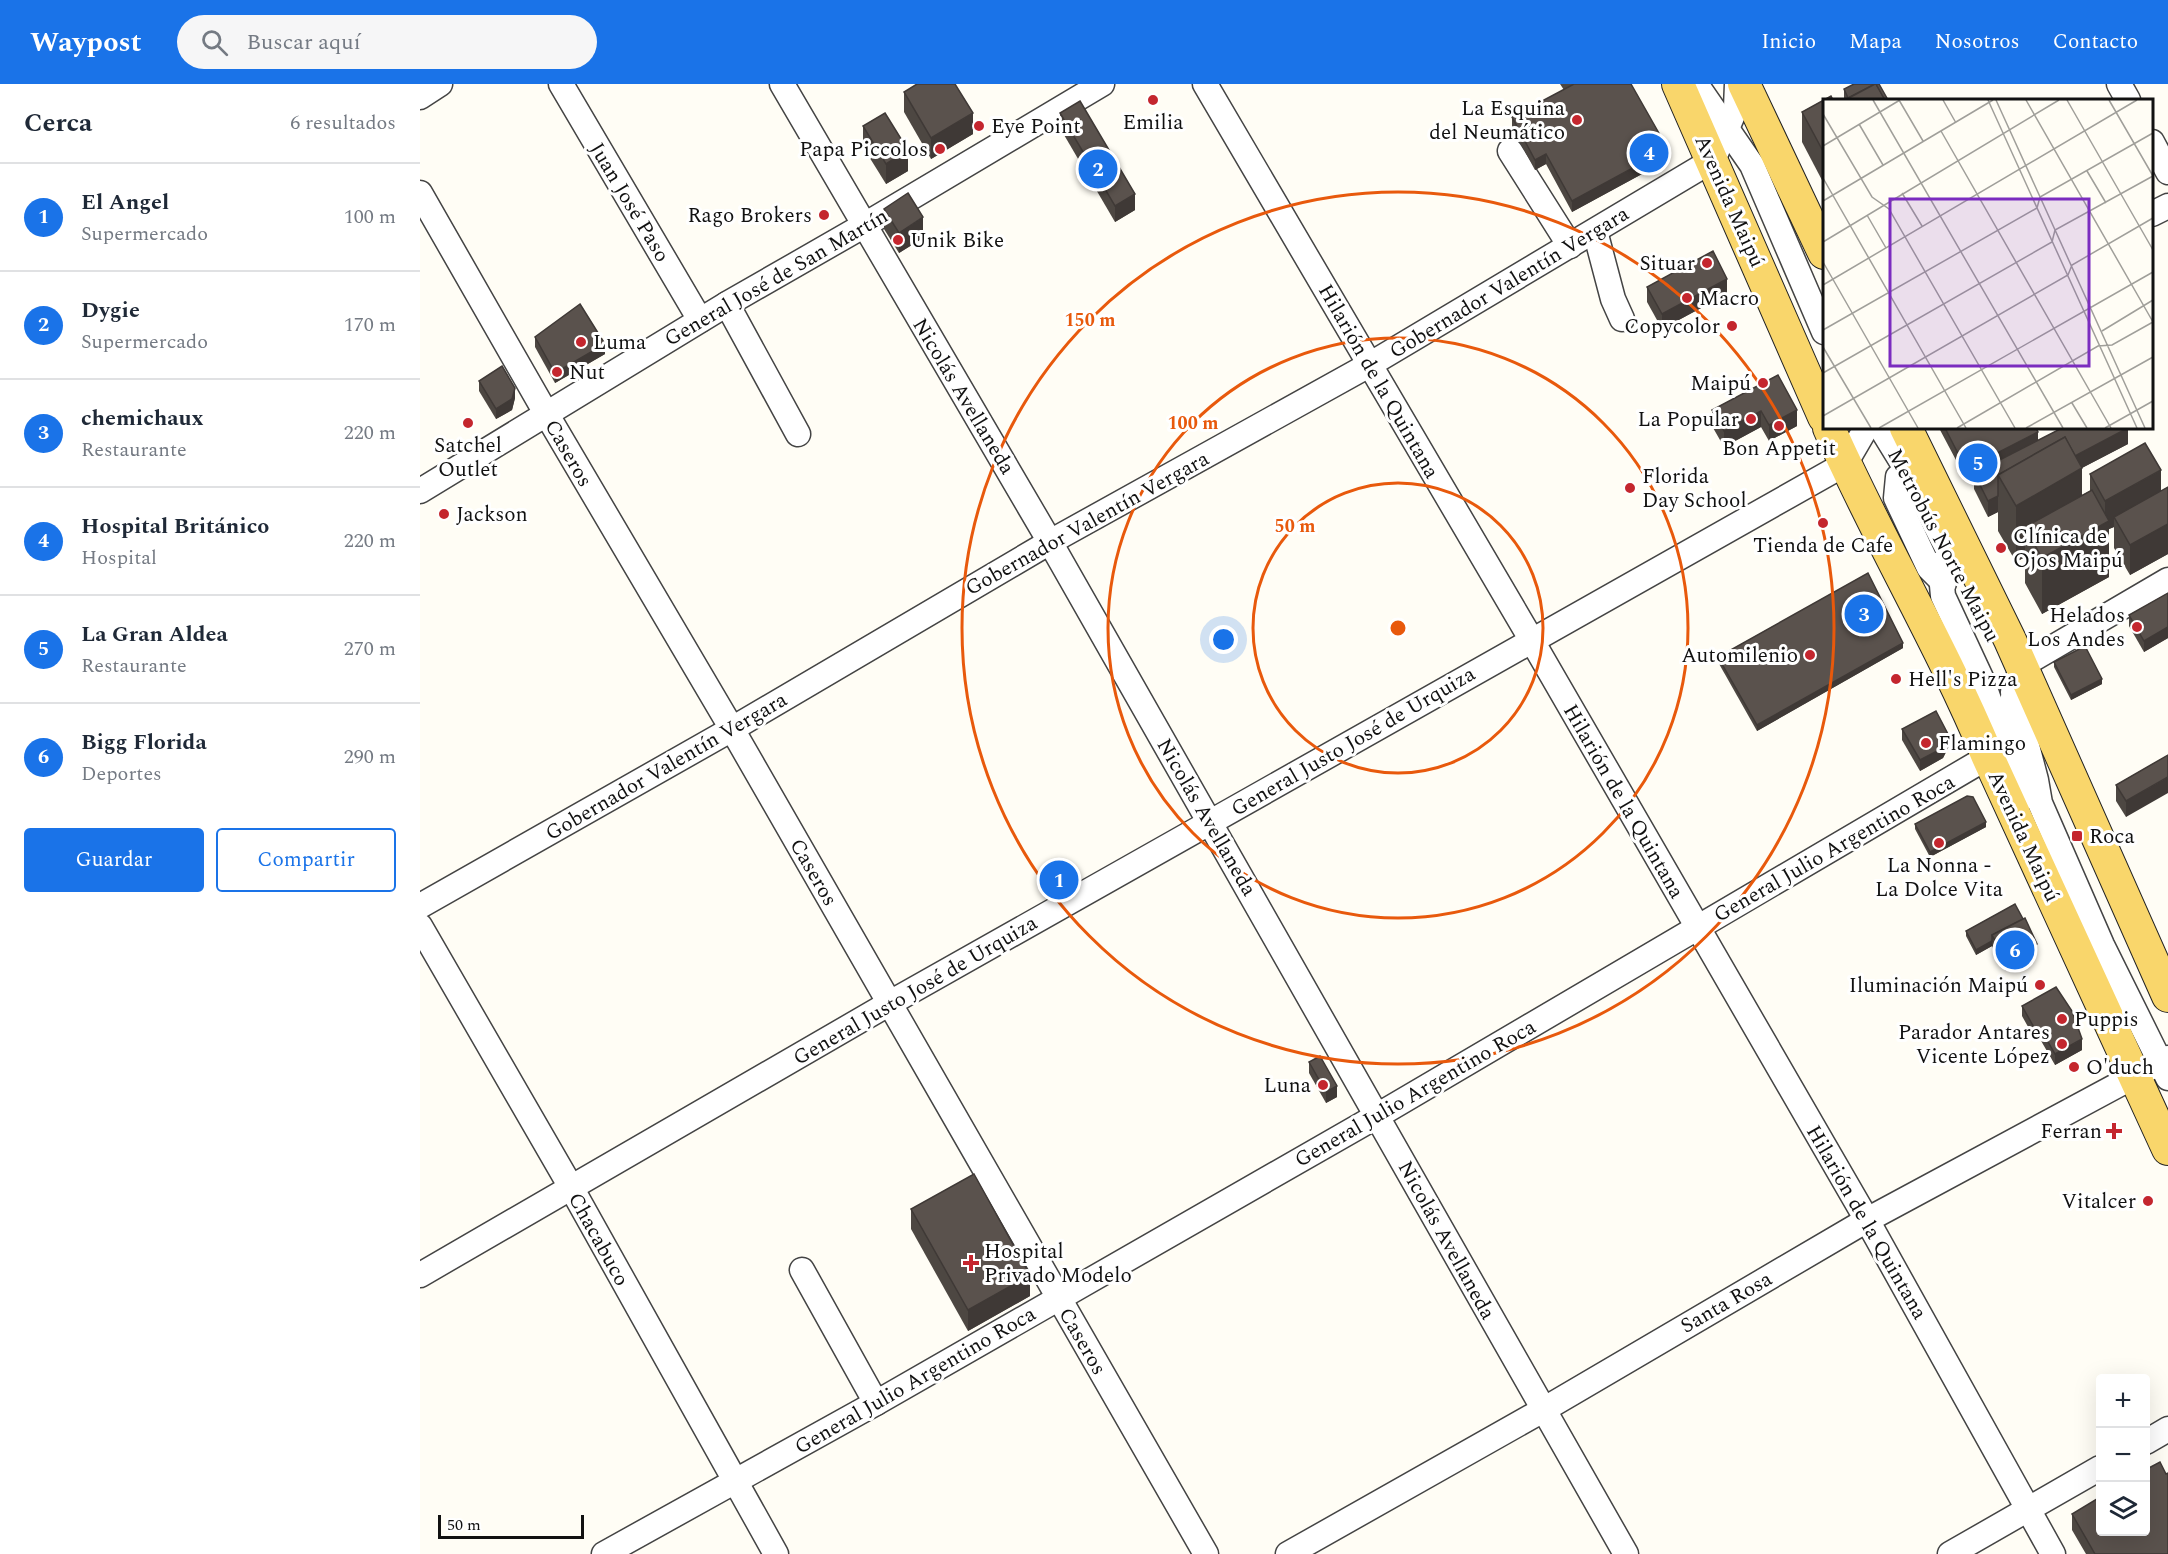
<!DOCTYPE html>
<html lang="es">
<head>
<meta charset="utf-8">
<style>
	body { margin:0; font-family:Spectral,serif; background:#f6f6f7; color:#1f2937 }
	.controls { position:absolute; right:18px; bottom:18px; display:grid; overflow:hidden; border-radius:6px; box-shadow:0 6px 24px #0002 }
	.controls button { width:54px; height:54px; display:grid; place-items:center; padding:0; border:0; border-bottom:2px solid #e0e1e3; background:#fff; color:#1f2937; font:30px sans-serif }
	.scale { position:absolute; left:18px; bottom:15px; width:146px; box-sizing:border-box; padding-left:6px; border:3px solid #111; border-top:0; font-size:16px; line-height:21px; white-space:nowrap; color:#111; -webkit-text-stroke:4px #fff; paint-order:stroke }
	.you { position:absolute; left:804px; top:556px; width:21px; height:21px; margin:-15px; border:4px solid #fff; border-radius:50%; background:#1a73e8; box-shadow:0 0 0 9px #1a73e833 }
	.badge { display:grid; place-items:center; width:39px; height:39px; border-radius:50%; background:#1a73e8; color:#fff; font-size:20px; font-weight:700 }
	.pin { position:absolute; translate:-50% -50%; border:3px solid #fff; box-shadow:0 2px 6px #0006 }
	.list { margin:0; padding:0; list-style:none }
	h2 { display:flex; justify-content:space-between; align-items:center; height:78px; margin:0; padding:0 24px; font-size:26px }
	h2 small { font-size:20px; font-weight:400; color:#747a83 }
	.list li { display:grid; grid-template-columns:39px 1fr auto; gap:18px; align-items:center; box-sizing:border-box; height:108px; padding:0 24px; border-top:2px solid #e0e1e3 }
	.list b { display:block; font-size:22px; white-space:nowrap }
	.list p { margin:0; font-size:20px; white-space:nowrap; color:#747a83 }
	.list em { font-size:20px; font-style:normal; color:#747a83 }
	.actions { display:flex; gap:12px; padding:18px 24px }
	.actions a { flex:1; padding:14px 0; border:2px solid #1a73e8; border-radius:6px; text-align:center; font-size:21px; color:#1a73e8 }
	.actions .main { background:#1a73e8; color:#fff }
	.icon { flex:none; width:33px; height:33px; fill:none; stroke:currentColor; stroke-width:2; stroke-linecap:round; stroke-linejoin:round }
	.map { position:relative; flex:none; width:1748px; height:1470px; overflow:hidden }
	header { display:flex; align-items:center; gap:36px; box-sizing:border-box; height:84px; padding:0 30px; background:#1a73e8; color:#fff }
	header strong { font-size:28px }
	nav { display:flex; gap:33px; margin-inline-start:auto; font-size:21px }
	.search { width:420px; height:54px; background:#f6f6f7; display:flex; align-items:center; gap:15px; box-sizing:border-box; padding:0 21px; border-radius:33px; color:#747a83; font-size:22px }
	main { display:flex }
	aside { flex:1; background:#fff }
	.map>svg:first-child { display:block }
	.lines { fill:none; stroke-linecap:round; stroke-linejoin:round }
	.minor-casing { stroke:#444; stroke-width:27 }
	.major-casing { stroke:#222; stroke-width:34 }
	.minor { stroke:#fff; stroke-width:24 }
	.major { stroke:#f9d66b; stroke-width:32 }
	.wall { fill:#4d4742 }
	.shaded-wall { fill:#3f3936 }
	.building { fill:#5a524d; stroke:#3f3936; stroke-width:1.5 }
	.ring { fill:none; stroke:#e8590c; stroke-width:3 }
	.poi-dot { fill:#c4262e; stroke:#fff; stroke-width:2 }
	.labels { text-anchor:middle; stroke-width:6; stroke-linejoin:round; paint-order:stroke }
	.poi-label { font-size:21px; fill:#111; stroke:#fff; text-anchor:end }
	.street-label { font-size:21px; fill:#111; stroke:#fff }
	.inset-road { fill:none; stroke:#a09f9a; stroke-width:1.5 }
	.view { fill:#7b2cbf; fill-opacity:0.15; stroke:#7b2cbf; stroke-width:3 }
	.inset-edge { fill:none; stroke:#111; stroke-width:3 }
	.centre { fill:#e8590c; stroke:#fff; stroke-width:3 }
	.ring-label { font-size:18px; text-anchor:middle; font-weight:bold; fill:#e8590c; stroke:#fff; stroke-width:6; stroke-linejoin:round; paint-order:stroke }
</style>
</head>
<body>
<header>
<strong>Waypost</strong>
<div class="search"><svg class="icon" aria-label="search" viewBox="0 0 24 24"><circle cx="10" cy="10" r="6"/><path d="M15 15l6 6"/></svg>Buscar aquí</div>
<nav><a>Inicio</a><a>Mapa</a><a>Nosotros</a><a>Contacto</a></nav>
</header>
<main>
<aside>
<h2>Cerca<small>6 resultados</small></h2>
<ul class="list">
<li><span class="badge">1</span><div><b>El Angel</b><p>Supermercado</p></div><em>100 m</em></li>
<li><span class="badge">2</span><div><b>Dygie</b><p>Supermercado</p></div><em>170 m</em></li>
<li><span class="badge">3</span><div><b>chemichaux</b><p>Restaurante</p></div><em>220 m</em></li>
<li><span class="badge">4</span><div><b>Hospital Británico</b><p>Hospital</p></div><em>220 m</em></li>
<li><span class="badge">5</span><div><b>La Gran Aldea</b><p>Restaurante</p></div><em>270 m</em></li>
<li><span class="badge">6</span><div><b>Bigg Florida</b><p>Deportes</p></div><em>290 m</em></li>
</ul>
<div class="actions"><a class="main">Guardar</a><a>Compartir</a></div>
</aside>
<div class="map">
<svg width="1748" height="1470" viewBox="0 0 1748 1470">
	<rect width="100%" height="100%" fill="#fffdf5"/>
	<g class="lines">
		<!-- minor casing -->
		<g class="minor-casing">
			<g id="minor">
				<path d="M141 0 280 236"/>
				<path d="M362 0 630 458 1206 1470"/>
				<path d="M785 0 1111 555 1447 1136 1633 1470"/>
				<path d="M1276 0 1332 81 1404 248"/>
				<path d="M1699 0 1708 16"/>
				<path d="M0 13 20 0"/>
				<path d="M1732 58 1748 88"/>
				<path d="M1090 67 1150 162"/>
				<path d="M0 109 127 331 312 645 786 1470"/>
				<path d="M1732 130 1748 122"/>
				<path d="M1175 147 1193 215 1202 235"/>
				<path d="M307 220 378 350"/>
				<path d="M1461 344 1488 388 1536 481"/>
				<path d="M1478 393 1476 414 1509 484 1524 499"/>
				<path d="M0 407 307 220 443 142 682 0"/>
				<path d="M1520 480 1523 512 1563 598 1602 714"/>
				<path d="M1593 608 1616 696 1620 719 1682 861 1748 994"/>
				<path d="M0 822 312 645 630 458 949 281 1293 76 1316 24 1317 0"/>
				<path d="M0 842 152 1105 356 1470"/>
				<path d="M382 1186 456 1319"/>
				<path d="M0 1191 470 919 1425 380 1446 344"/>
				<path d="M1726 1358 1748 1345"/>
				<path d="M184 1470 456 1319 957 1032 1568 673 1594 612 1601 582 1748 496"/>
				<path d="M868 1470 1123 1326 1447 1136 1748 974"/>
				<path d="M1530 1470 1680 1384"/>
			</g>
		</g>
		<!-- major casing -->
		<g class="major-casing">
			<g id="major">
				<path d="M1258 0 1404 333"/>
				<path d="M1324 0 1404 169"/>
				<path d="M1409 344C1458 455 1521 560 1568 673L1748 1065"/>
				<path d="M1486 344 1590 556 1748 912"/>
			</g>
		</g>
		<!-- minor -->
		<use href="#minor" class="minor"/>
		<!-- major -->
		<use href="#major" class="major"/>
	</g>
	<!-- wall -->
	<g class="wall">
		<path d="M1140 0H1211L1240 62 1233 84 1152 128 1126 80 1115 86 1092 44V33L1144 6Z"/>
		<path d="M1424 5 1468 16H1424Z"/>
		<path d="M484 8 553 50 511 75 484 28Z"/>
		<path d="M1404 16V100L1382 58V28Z"/>
		<path d="M640 29 715 126 695 138 640 44Z"/>
		<path d="M443 42 488 87 466 100 443 63Z"/>
		<path d="M464 125 503 154 479 169 464 145Z"/>
		<path d="M1227 203 1307 210 1242 245 1227 218Z"/>
		<path d="M115 253 185 270 135 299 115 263Z"/>
		<path d="M1358 291 1377 342 1349 357 1341 343 1304 363 1292 342V326Z"/>
		<path d="M59 297 95 314 92 326 76 335 59 307Z"/>
		<path d="M1519 344H1616L1618 356 1708 360 1662 384V411L1670 407V390L1741 407 1748 403V470L1710 491 1694 464V443L1689 445V493L1622 530 1605 499V473L1596 478 1578 447V428L1568 433 1554 405V391L1546 395Z"/>
		<path d="M1748 509V554L1724 568 1709 542V531Z"/>
		<path d="M1483 564 1337 647 1298 578V573Z"/>
		<path d="M1634 578 1682 600 1651 616 1634 583Z"/>
		<path d="M1482 645 1529 662 1523 674 1500 687 1482 656Z"/>
		<path d="M1748 671 1706 733 1696 717V701Z"/>
		<path d="M1495 740 1566 743 1510 773 1495 745Z"/>
		<path d="M1595 820 1617 870 1586 887 1572 862 1556 871 1546 852V847Z"/>
		<path d="M1602 922 1662 966 1635 981 1620 955 1616 957 1602 932Z"/>
		<path d="M889 978 917 1013 906 1019 889 989Z"/>
		<path d="M491 1125 610 1212 548 1247 491 1145Z"/>
		<path d="M1652 1430 1748 1470H1666L1652 1446Z"/>
	</g>
	<!-- shaded-wall -->
	<g class="shaded-wall">
		<path d="M553 29V50L511 75V54Z"/>
		<path d="M1240 51V62L1233 84 1152 128V117Z"/>
		<path d="M488 66V87L466 100V80Z"/>
		<path d="M1126 70V80L1115 86V76Z"/>
		<path d="M715 110V126L695 138V122Z"/>
		<path d="M503 133V154L479 169V149Z"/>
		<path d="M1307 195V210L1242 245V230Z"/>
		<path d="M185 260V270L135 299V289Z"/>
		<path d="M95 304V314L92 326 76 335V325Z"/>
		<path d="M1377 326V342L1349 357V341Z"/>
		<path d="M1341 327V343L1304 363V347Z"/>
		<path d="M1708 344V360L1594 419 1587 407Z"/>
		<path d="M1618 348V358L1546 395V385Z"/>
		<path d="M1662 384V441L1605 443V473L1596 478V422Z"/>
		<path d="M1741 386V417L1694 433V443L1689 445V493L1622 530V474L1685 439V417Z"/>
		<path d="M1578 412V428L1568 433V417Z"/>
		<path d="M1748 440V470L1710 491V461Z"/>
		<path d="M1748 543V554L1724 568V557Z"/>
		<path d="M1483 559V564L1337 647V641Z"/>
		<path d="M1682 595V600L1651 616V611Z"/>
		<path d="M1529 652V662L1523 674 1500 687V676Z"/>
		<path d="M1748 693V709L1706 733V717Z"/>
		<path d="M1566 738V743L1510 773V768Z"/>
		<path d="M1572 857V862L1556 871V866Z"/>
		<path d="M1617 860V870L1586 887V876Z"/>
		<path d="M1620 944V955L1616 957V947Z"/>
		<path d="M1662 955V966L1635 981V970Z"/>
		<path d="M917 1002V1013L906 1019V1008Z"/>
		<path d="M610 1191V1212L548 1247V1226Z"/>
	</g>
	<!-- building -->
	<g class="building">
		<path d="M497 0H535L553 29 511 54 484 8Z"/>
		<path d="M1154 0H1211L1240 51 1233 73 1152 117 1126 70 1115 76 1092 33Z"/>
		<path d="M1434 0H1455L1428 14 1424 5Z"/>
		<path d="M1455 0H1456L1465 16H1425Z"/>
		<path d="M1456 0H1459L1468 16H1465Z"/>
		<path d="M1411 12 1413 16H1404V69L1382 28Z"/>
		<path d="M660 17 715 110 695 122 640 29Z"/>
		<path d="M465 29 488 66 466 80 443 42Z"/>
		<path d="M488 109 503 133 479 149 464 125Z"/>
		<path d="M1293 167 1307 195 1242 230 1227 203Z"/>
		<path d="M160 220 185 260 135 289 115 253Z"/>
		<path d="M82 282 95 304 92 315 76 325 59 297Z"/>
		<path d="M1358 291 1377 326 1349 341 1341 327 1304 347 1292 326Z"/>
		<path d="M1525 344H1616L1618 348 1546 385Z"/>
		<path d="M1642 344H1708L1655 372 1645 353 1578 391V412L1568 417 1554 389Z"/>
		<path d="M1645 353 1662 384 1596 422 1578 391Z"/>
		<path d="M1725 359 1741 386 1685 417 1670 390Z"/>
		<path d="M1748 403V440L1710 461 1694 433Z"/>
		<path d="M1672 406 1689 437 1622 474 1605 443Z"/>
		<path d="M1448 489 1483 559 1337 641 1298 573Z"/>
		<path d="M1748 509V543L1724 557 1709 531Z"/>
		<path d="M1665 562 1682 595 1651 611 1634 578Z"/>
		<path d="M1516 627 1529 652 1523 664 1500 676 1482 645Z"/>
		<path d="M1748 671V693L1706 717 1696 701Z"/>
		<path d="M1547 712 1553 713 1566 738 1510 768 1495 740Z"/>
		<path d="M1595 820 1603 835 1572 851V857L1556 866 1546 847Z"/>
		<path d="M1605 834 1617 860 1586 876 1572 851Z"/>
		<path d="M1636 903 1652 927 1662 955 1635 970 1620 944 1616 947 1602 922Z"/>
		<path d="M900 972 917 1002 906 1008 889 978Z"/>
		<path d="M554 1090 610 1191 548 1226 491 1125Z"/>
		<path d="M1740 1378 1746 1390 1748 1389V1470H1675L1652 1430 1680 1413V1448H1725V1386Z"/>
	</g>
	<!-- distance rings -->
	<g class="ring">
		<circle cx="978" cy="544" r="145"/>
		<circle cx="978" cy="544" r="290"/>
		<circle cx="978" cy="544" r="436"/>
	</g>
	<!-- markers -->
	<g class="poi-dot">
		<circle cx="733" cy="16" r="6"/>
		<circle cx="1157" cy="36" r="6"/>
		<circle cx="559" cy="42" r="6"/>
		<circle cx="520" cy="65" r="6"/>
		<circle cx="404" cy="131" r="6"/>
		<circle cx="478" cy="156" r="6"/>
		<circle cx="1287" cy="179" r="6"/>
		<circle cx="1267" cy="214" r="6"/>
		<circle cx="1312" cy="242" r="6"/>
		<circle cx="161" cy="258" r="6"/>
		<circle cx="137" cy="288" r="6"/>
		<circle cx="1343" cy="299" r="6"/>
		<circle cx="1331" cy="335" r="6"/>
		<circle cx="48" cy="339" r="6"/>
		<circle cx="1359" cy="342" r="6"/>
		<circle cx="1210" cy="404" r="6"/>
		<circle cx="24" cy="430" r="6"/>
		<circle cx="1403" cy="439" r="6"/>
		<circle cx="1581" cy="464" r="6"/>
		<circle cx="1717" cy="543" r="6"/>
		<circle cx="1390" cy="571" r="6"/>
		<circle cx="1476" cy="595" r="6"/>
		<circle cx="1506" cy="659" r="6"/>
		<rect x="1651" y="746" width="12" height="12" rx="3"/>
		<circle cx="1519" cy="759" r="6"/>
		<circle cx="1620" cy="901" r="6"/>
		<circle cx="1642" cy="935" r="6"/>
		<circle cx="1642" cy="960" r="6"/>
		<circle cx="1654" cy="983" r="6"/>
		<circle cx="903" cy="1001" r="6"/>
		<path d="M1691 1038h6v6h6v6h-6v6h-6v-6h-6v-6h6z"/>
		<circle cx="1728" cy="1117" r="6"/>
		<path d="M548 1170h6v6h6v6h-6v6h-6v-6h-6v-6h6z"/>
	</g>
	<g class="labels">
		<!-- poi labels -->
		<g class="poi-label">
			<text x="1145" y="31">La Esquina<tspan x="1145" dy="24">del Neumático</tspan></text>
			<text x="733" y="45" text-anchor="middle">Emilia</text>
			<text x="571" y="49" text-anchor="start">Eye Point</text>
			<text x="508" y="72">Papa Piccolos</text>
			<text x="392" y="138">Rago Brokers</text>
			<text x="490" y="163" text-anchor="start">Unik Bike</text>
			<text x="1275" y="186">Situar</text>
			<text x="1279" y="221" text-anchor="start">Macro</text>
			<text x="1300" y="249">Copycolor</text>
			<text x="173" y="265" text-anchor="start">Luma</text>
			<text x="149" y="295" text-anchor="start">Nut</text>
			<text x="1331" y="306">Maipú</text>
			<text x="1319" y="342">La Popular</text>
			<text x="48" y="368" text-anchor="middle">Satchel<tspan x="48" dy="24">Outlet</tspan></text>
			<text x="1359" y="371" text-anchor="middle">Bon Appetit</text>
			<text x="1222" y="399" text-anchor="start">Florida<tspan x="1222" dy="24">Day School</tspan></text>
			<text x="36" y="437" text-anchor="start">Jackson</text>
			<text x="1593" y="459" text-anchor="start">Clínica de<tspan x="1593" dy="24">Ojos Maipú</tspan></text>
			<text x="1403" y="468" text-anchor="middle">Tienda de Cafe</text>
			<text x="1705" y="538">Helados<tspan x="1705" dy="24">Los Andes</tspan></text>
			<text x="1378" y="578">Automilenio</text>
			<text x="1488" y="602" text-anchor="start">Hell's Pizza</text>
			<text x="1518" y="666" text-anchor="start">Flamingo</text>
			<text x="1669" y="759" text-anchor="start">Roca</text>
			<text x="1519" y="788" text-anchor="middle">La Nonna -<tspan x="1519" dy="24">La Dolce Vita</tspan></text>
			<text x="1608" y="908">Iluminación Maipú</text>
			<text x="1654" y="942" text-anchor="start">Puppis</text>
			<text x="1630" y="955">Parador Antares<tspan x="1630" dy="24">Vicente López</tspan></text>
			<text x="1666" y="990" text-anchor="start">O'duch</text>
			<text x="891" y="1008">Luna</text>
			<text x="1682" y="1054">Ferran</text>
			<text x="1716" y="1124">Vitalcer</text>
			<text x="564" y="1174" text-anchor="start">Hospital<tspan x="564" dy="24">Privado Modelo</tspan></text>
		</g>
		<!-- street labels -->
		<g class="street-label">
			<text transform="translate(1310 117) rotate(66)" y="7">Avenida Maipú</text>
			<text transform="translate(210 118) rotate(59)" y="7">Juan José Paso</text>
			<text transform="translate(356 193) rotate(-30)" y="7">General José de San Martín</text>
			<text transform="translate(1089 198) rotate(-31)" y="7">Gobernador Valentín Vergara</text>
			<text transform="translate(959 297) rotate(60)" y="7">Hilarión de la Quintana</text>
			<text transform="translate(544 312) rotate(59)" y="7">Nicolás Avellaneda</text>
			<text transform="translate(149 369) rotate(60)" y="7">Caseros</text>
			<text transform="translate(667 439) rotate(-29)" y="7">Gobernador Valentín Vergara</text>
			<text transform="translate(1524 461) rotate(62)" y="7">Metrobús Norte Maipu</text>
			<text transform="translate(933 657) rotate(-30)" y="7">General Justo José de Urquiza</text>
			<text transform="translate(246 682) rotate(-30)" y="7">Gobernador Valentín Vergara</text>
			<text transform="translate(1204 717) rotate(60)" y="7">Hilarión de la Quintana</text>
			<text transform="translate(787 733) rotate(60)" y="7">Nicolás Avellaneda</text>
			<text transform="translate(1604 752) rotate(65)" y="7">Avenida Maipú</text>
			<text transform="translate(1414 764) rotate(-30)" y="7">General Julio Argentino Roca</text>
			<text transform="translate(394 788) rotate(60)" y="7">Caseros</text>
			<text transform="translate(495 906) rotate(-30)" y="7">General Justo José de Urquiza</text>
			<text transform="translate(995 1009) rotate(-30)" y="7">General Julio Argentino Roca</text>
			<text transform="translate(1447 1138) rotate(60)" y="7">Hilarión de la Quintana</text>
			<text transform="translate(179 1155) rotate(61)" y="7">Chacabuco</text>
			<text transform="translate(1027 1156) rotate(61)" y="7">Nicolás Avellaneda</text>
			<text transform="translate(1306 1218) rotate(-30)" y="7">Santa Rosa</text>
			<text transform="translate(663 1257) rotate(60)" y="7">Caseros</text>
			<text transform="translate(495 1296) rotate(-30)" y="7">General Julio Argentino Roca</text>
		</g>
	</g>
	<!-- overview -->
	<g transform="translate(1403 15)">
		<rect width="330" height="330" fill="#fffdf5"/>
		<path class="inset-road" d="M50 1 240 329M76 1 100 42M120 1 133 24M165 1 314 329M173 1 322 329M203 1 330 223M244 1 330 151M286 1 330 77M0 15 49 98 66 110 192 329M36 25 60 66M118 32 288 329M0 47 77 1M264 72 283 104M0 79 143 329M79 94 99 127M0 102 170 1M44 116 63 149M0 143 236 1M0 163 95 329M0 186 314 1M0 231 214 109 217 98 330 34M279 232 330 201M0 248 48 329M0 274 229 143 232 131 330 77M249 304 264 329M0 317 245 176 249 166 330 119M56 329 330 173M134 329 275 247 289 246 330 223M203 329 330 258M282 329 330 302"/>
		<path class="view" d="M67 100H266V267H67Z"/>
		<rect width="330" height="330" class="inset-edge"/>
	</g>
	<circle cx="978" cy="544" r="9" class="centre"/>
	<g class="ring-label">
		<text x="670" y="242">150 m</text>
		<text x="773" y="345">100 m</text>
		<text x="875" y="448">50 m</text>
	</g>
</svg>
<div class="controls">
<button>+</button>
<button>−</button>
<button><svg class="icon" aria-label="layers" viewBox="0 0 24 24"><path d="M12 4l9 5-9 5-9-5zM3 14l9 5 9-5"/></svg></button>
</div>
<div class="scale">50 m</div>
<div class="you"></div>
<div class="pin badge" style="left:639px;top:796px">1</div>
<div class="pin badge" style="left:678px;top:85px">2</div>
<div class="pin badge" style="left:1444px;top:530px">3</div>
<div class="pin badge" style="left:1229px;top:69px">4</div>
<div class="pin badge" style="left:1558px;top:379px">5</div>
<div class="pin badge" style="left:1595px;top:866px">6</div>
</div>
</main>
</body>
</html>
